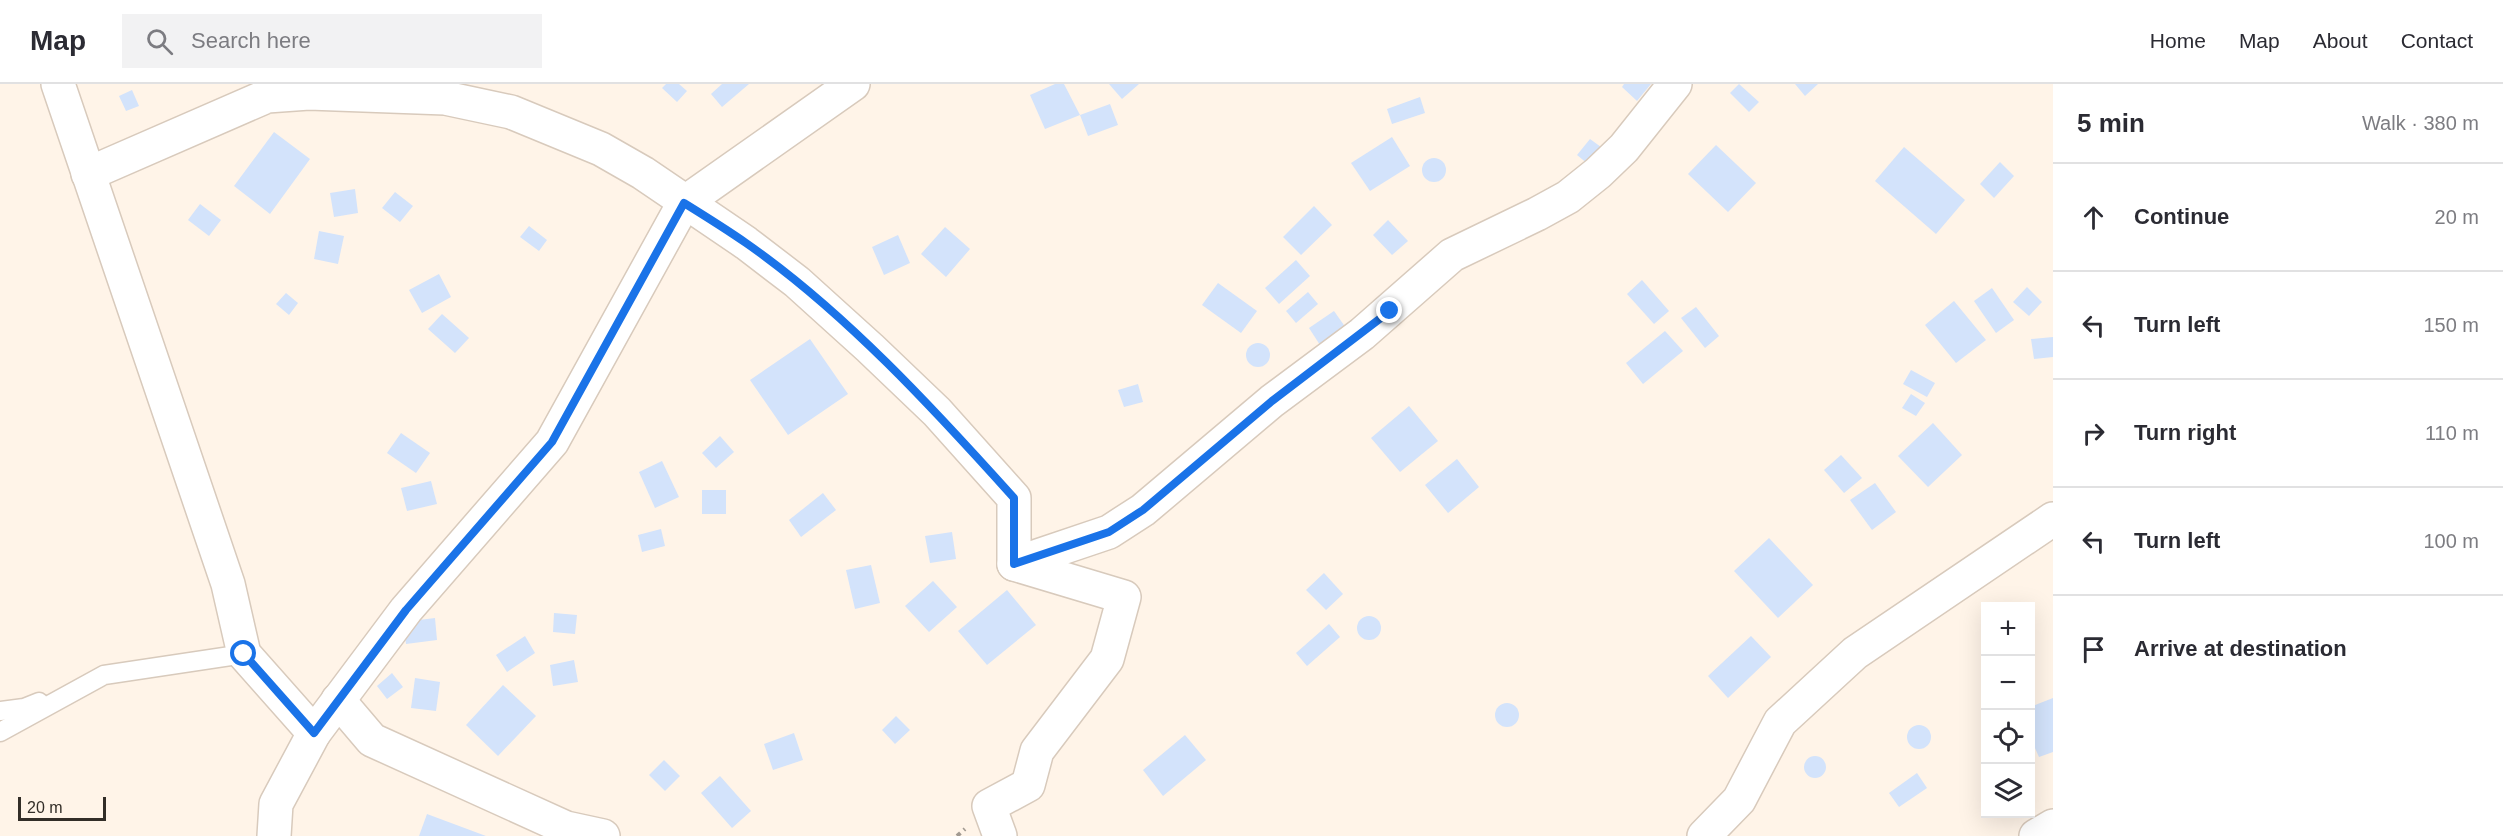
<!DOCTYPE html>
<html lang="en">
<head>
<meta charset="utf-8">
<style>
	body { margin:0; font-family:Helvetica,sans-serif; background:#f2f2f3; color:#2b2b33 }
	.controls { position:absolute; right:18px; bottom:18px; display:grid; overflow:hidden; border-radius:0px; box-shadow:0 6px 24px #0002 }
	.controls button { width:54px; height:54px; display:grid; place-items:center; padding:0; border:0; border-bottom:2px solid #e1e1e2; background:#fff; color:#2b2b33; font:30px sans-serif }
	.scale { position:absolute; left:18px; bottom:15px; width:88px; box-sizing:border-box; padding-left:6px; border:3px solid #322d27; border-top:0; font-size:16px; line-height:21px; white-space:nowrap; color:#322d27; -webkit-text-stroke:4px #fff4e8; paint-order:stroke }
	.stop { position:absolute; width:18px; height:18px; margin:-14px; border:4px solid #1a73e8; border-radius:50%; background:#fff }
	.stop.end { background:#1a73e8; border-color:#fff; box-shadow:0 2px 6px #0008 }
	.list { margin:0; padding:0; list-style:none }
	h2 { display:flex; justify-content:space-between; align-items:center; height:78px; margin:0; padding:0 24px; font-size:26px }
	h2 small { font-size:20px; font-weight:400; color:#7c7c81 }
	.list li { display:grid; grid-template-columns:39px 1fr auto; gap:18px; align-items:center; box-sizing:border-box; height:108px; padding:0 24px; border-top:2px solid #e1e1e2 }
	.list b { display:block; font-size:22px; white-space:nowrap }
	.list em { font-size:20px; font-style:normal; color:#7c7c81 }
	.icon { flex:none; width:33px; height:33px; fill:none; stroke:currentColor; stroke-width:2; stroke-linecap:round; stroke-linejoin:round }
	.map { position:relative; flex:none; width:2053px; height:752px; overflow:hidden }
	header { display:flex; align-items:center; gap:36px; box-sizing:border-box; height:84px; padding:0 30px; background:#fff; border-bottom:2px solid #e1e1e2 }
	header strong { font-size:28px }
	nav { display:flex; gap:33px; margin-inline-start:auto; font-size:21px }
	.search { width:420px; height:54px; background:#f2f2f3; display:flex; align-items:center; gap:15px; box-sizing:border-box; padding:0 21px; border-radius:0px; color:#7c7c81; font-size:22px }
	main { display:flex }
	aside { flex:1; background:#fff }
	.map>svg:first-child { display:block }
	.building { fill:#d3e3fb }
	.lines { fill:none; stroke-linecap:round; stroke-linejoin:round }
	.service-casing { stroke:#d8cabc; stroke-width:21 }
	.minor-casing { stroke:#d8cabc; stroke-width:36 }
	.tertiary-casing { stroke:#d8cabc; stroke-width:36 }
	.path { stroke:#a29a91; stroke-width:4; stroke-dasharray:4.5 4.5; stroke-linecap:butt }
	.service { stroke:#fff; stroke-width:18 }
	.minor { stroke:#fff; stroke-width:33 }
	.tertiary { stroke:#fff; stroke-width:33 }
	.route { stroke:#1a73e8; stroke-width:8 }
</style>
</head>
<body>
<header>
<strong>Map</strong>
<div class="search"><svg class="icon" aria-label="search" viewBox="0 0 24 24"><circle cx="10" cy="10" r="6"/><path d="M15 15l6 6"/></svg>Search here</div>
<nav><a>Home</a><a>Map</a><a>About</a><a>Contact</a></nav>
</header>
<main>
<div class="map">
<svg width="2053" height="752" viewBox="0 0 2053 752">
	<rect width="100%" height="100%" fill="#fff4e8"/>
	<!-- building -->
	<g class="building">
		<path d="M666 0H679L687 7 677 18 662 4Z"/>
		<path d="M722 0H749L722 23 711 10Z"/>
		<path d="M1055 0H1064L1080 31 1110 20 1118 41 1088 52 1080 31 1045 45 1030 11Z"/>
		<path d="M1109 0H1139L1122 15Z"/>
		<path d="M1624 0H1651L1637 17 1622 3Z"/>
		<path d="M1739 0 1759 18 1749 28 1730 9Z"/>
		<path d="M1795 0H1818L1805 12Z"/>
		<path d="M132 6 139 22 126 27 119 12Z"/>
		<path d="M1420 13 1425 29 1392 40 1387 25Z"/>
		<path d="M274 48 310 75 270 130 234 102Z"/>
		<path d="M1392 53 1410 82 1370 107 1351 79Z"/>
		<path d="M1590 55 1601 63 1588 80 1577 71Z"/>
		<path d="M1716 61 1756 99 1728 128 1688 90Z"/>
		<path d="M1904 63 1965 116 1936 150 1875 97Z"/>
		<circle cx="1434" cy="86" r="12"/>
		<path d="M2000 78 2014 92 1994 114 1980 100Z"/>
		<path d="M355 105 358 129 334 133 330 109Z"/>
		<path d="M395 108 413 122 400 138 382 124Z"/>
		<path d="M200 120 221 136 209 152 188 136Z"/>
		<path d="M1314 122 1332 141 1301 171 1283 153Z"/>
		<path d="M1388 136 1408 157 1392 171 1373 151Z"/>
		<path d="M529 142 547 156 539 167 520 153Z"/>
		<path d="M945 143 970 165 946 193 921 170Z"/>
		<path d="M319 147 344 152 338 180 314 175Z"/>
		<path d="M898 151 910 179 884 191 872 163Z"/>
		<path d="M1296 176 1310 192 1279 220 1265 204Z"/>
		<path d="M439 190 451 213 422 229 409 206Z"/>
		<path d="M1642 196 1669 227 1654 240 1627 210Z"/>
		<path d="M1218 199 1257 227 1241 249 1202 221Z"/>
		<path d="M2027 203 2042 218 2029 232 2013 218Z"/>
		<path d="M1992 204 2014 236 1996 249 1974 217Z"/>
		<path d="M1308 208 1318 220 1296 239 1286 227Z"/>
		<path d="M286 209 298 219 289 231 276 220Z"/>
		<path d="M1954 217 1986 256 1956 279 1925 241Z"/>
		<path d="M1696 223 1719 252 1705 264 1681 234Z"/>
		<path d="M1334 227 1346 244 1320 261 1309 244Z"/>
		<path d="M442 230 469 254 455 269 428 245Z"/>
		<path d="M1665 247 1683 267 1643 300 1626 279Z"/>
		<path d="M2053 253V273L2034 275 2031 255Z"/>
		<path d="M810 255 848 310 788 351 750 296Z"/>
		<circle cx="1258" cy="271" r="12"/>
		<path d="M1911 286 1935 299 1927 313 1903 300Z"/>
		<path d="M1138 300 1143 318 1124 323 1118 306Z"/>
		<path d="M1911 310 1925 319 1916 332 1902 324Z"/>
		<path d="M1409 322 1438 357 1400 388 1371 354Z"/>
		<path d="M1933 339 1962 371 1928 403 1898 372Z"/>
		<path d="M401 349 430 369 416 389 387 369Z"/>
		<path d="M720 352 734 368 716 384 702 369Z"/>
		<path d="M1841 371 1862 394 1844 409 1824 386Z"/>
		<path d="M1457 375 1479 403 1448 429 1425 401Z"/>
		<path d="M662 377 679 413 655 424 639 388Z"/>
		<path d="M431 397 437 420 407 427 401 404Z"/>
		<path d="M1875 399 1896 428 1872 446 1850 416Z"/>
		<rect x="702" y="406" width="24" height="24"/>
		<path d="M823 409 836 426 801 453 789 436Z"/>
		<path d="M661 445 665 462 642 468 638 451Z"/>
		<path d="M952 448 956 475 930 479 925 452Z"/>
		<path d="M1769 454 1813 501 1778 534 1734 487Z"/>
		<path d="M871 481 880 519 855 525 846 486Z"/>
		<path d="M1324 489 1343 510 1326 526 1306 506Z"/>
		<path d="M933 497 957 523 929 548 905 522Z"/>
		<path d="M1007 506 1036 541 987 581 958 547Z"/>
		<path d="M554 529 577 531 575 550 553 548Z"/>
		<circle cx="1369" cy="544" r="12"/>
		<path d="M435 534 437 556 406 560 403 538Z"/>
		<path d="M1329 540 1340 553 1307 582 1296 569Z"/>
		<path d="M525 552 535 569 507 588 496 571Z"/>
		<path d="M1751 552 1771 573 1728 614 1708 592Z"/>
		<path d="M574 576 578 598 553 602 550 581Z"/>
		<path d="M392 589 403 603 387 615 377 602Z"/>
		<path d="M415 594 440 598 436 627 411 624Z"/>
		<path d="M503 601 536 632 498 672 466 641Z"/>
		<path d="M2053 614V668L2039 673 2030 653V623Z"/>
		<circle cx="1507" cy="631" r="12"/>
		<path d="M896 632 910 646 895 660 882 646Z"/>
		<circle cx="1919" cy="653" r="12"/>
		<path d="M794 649 803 676 773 686 764 660Z"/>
		<path d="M1185 651 1206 676 1163 712 1143 686Z"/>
		<circle cx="1815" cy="683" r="11"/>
		<path d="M664 676 680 692 665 707 649 691Z"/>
		<path d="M1917 689 1927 704 1899 723 1889 709Z"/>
		<path d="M720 692 751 727 732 744 701 709Z"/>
		<path d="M427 730 486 752H419Z"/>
	</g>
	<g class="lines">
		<!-- service casing -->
		<g class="service-casing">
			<g id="service">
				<path d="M0 627 24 624 39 618"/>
				<path d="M0 648 104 591 244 570"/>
			</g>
		</g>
		<!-- minor casing -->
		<g class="minor-casing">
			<g id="minor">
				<path d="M88 90 267 12 309 9 445 14 511 28 601 65 643 89 746 159 797 198 870 264 937 328 1014 414V480L1124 513 1107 575 1037 667 1028 701 989 722 1000 752"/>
				<path d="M1014 480 1109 448 1143 426 1272 317 1362 250 1452 171 1537 130 1568 113 1598 89 1624 64 1675 0"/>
				<path d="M338 616 372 656 566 744 603 752"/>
				<path d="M314 649 406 526 552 358 684 119 853 0"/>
				<path d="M1704 752 1739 716 1780 638 1855 569 2053 435"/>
				<path d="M2036 752 2053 742"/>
			</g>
		</g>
		<!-- tertiary casing -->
		<g class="tertiary-casing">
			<path id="tertiary" d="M58 0 228 500 244 570 314 649 276 720 274 752"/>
		</g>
		<!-- path -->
		<path class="path" d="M957 752 965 745"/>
		<!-- service -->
		<use href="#service" class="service"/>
		<!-- minor -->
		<use href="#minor" class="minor"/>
		<!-- tertiary -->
		<use href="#tertiary" class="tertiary"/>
	</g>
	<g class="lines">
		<!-- route -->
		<path class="route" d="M244 570 314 649 406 526 552 358 684 119C705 132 726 145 746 159 844 227 934 325 1014 414V480L1109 448 1143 426 1272 317 1390 227"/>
	</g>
</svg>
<div class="controls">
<button>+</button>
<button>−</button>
<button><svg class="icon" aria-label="locate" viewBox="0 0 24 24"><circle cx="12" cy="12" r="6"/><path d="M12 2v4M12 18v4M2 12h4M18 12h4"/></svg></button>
<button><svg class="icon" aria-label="layers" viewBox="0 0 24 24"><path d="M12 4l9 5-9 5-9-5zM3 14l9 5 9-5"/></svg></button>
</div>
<div class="scale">20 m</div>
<div class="stop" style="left:244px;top:570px"></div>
<div class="stop end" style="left:1390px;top:227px"></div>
</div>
<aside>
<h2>5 min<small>Walk · 380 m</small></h2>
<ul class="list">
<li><svg class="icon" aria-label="ahead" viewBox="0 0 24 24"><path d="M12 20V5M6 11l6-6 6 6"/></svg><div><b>Continue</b></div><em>20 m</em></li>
<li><svg class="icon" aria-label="left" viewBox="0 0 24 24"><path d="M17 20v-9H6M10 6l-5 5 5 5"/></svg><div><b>Turn left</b></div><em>150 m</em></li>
<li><svg class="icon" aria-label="right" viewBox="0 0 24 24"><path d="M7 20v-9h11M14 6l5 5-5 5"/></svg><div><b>Turn right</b></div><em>110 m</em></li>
<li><svg class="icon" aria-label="left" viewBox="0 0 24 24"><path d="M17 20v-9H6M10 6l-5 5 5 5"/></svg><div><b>Turn left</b></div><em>100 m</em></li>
<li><svg class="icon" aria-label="arrive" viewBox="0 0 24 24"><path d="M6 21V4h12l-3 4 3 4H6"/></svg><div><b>Arrive at destination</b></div></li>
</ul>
</aside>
</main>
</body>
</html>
